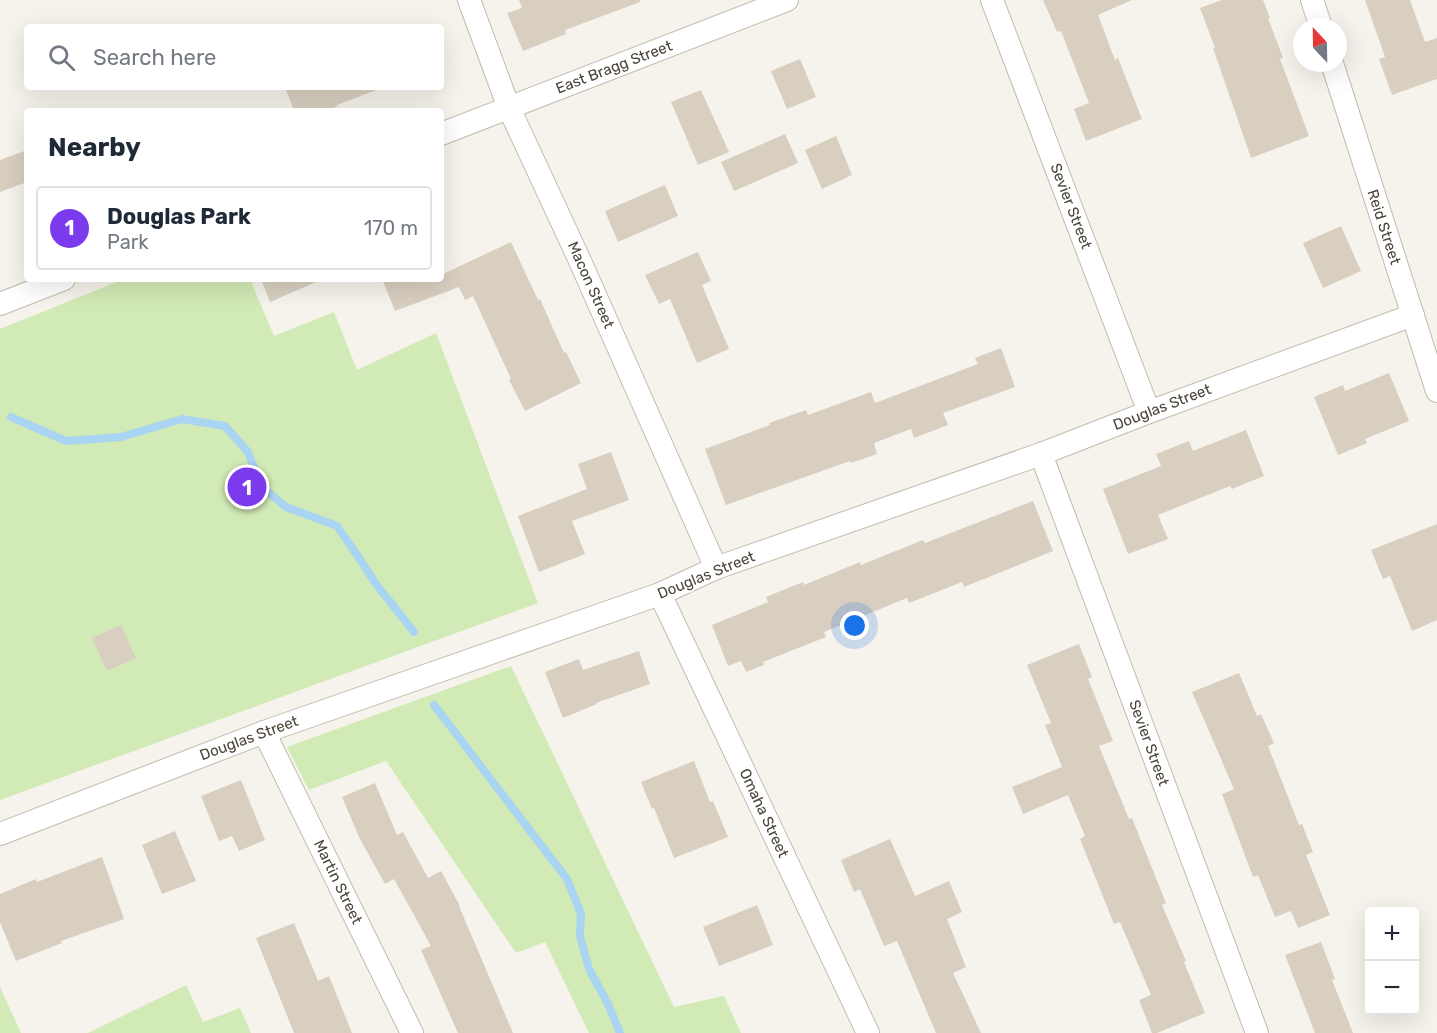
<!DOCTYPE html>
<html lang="en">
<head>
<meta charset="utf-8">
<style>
	body { margin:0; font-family:Rubik,sans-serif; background:#f6f6f7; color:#1f2937 }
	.controls { position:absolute; right:18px; bottom:18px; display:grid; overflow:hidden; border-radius:6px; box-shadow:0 6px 24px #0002 }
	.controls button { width:54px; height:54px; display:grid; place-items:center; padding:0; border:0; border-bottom:2px solid #e0e1e3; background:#fff; color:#1f2937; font:30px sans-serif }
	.compass { position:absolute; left:1293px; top:18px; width:54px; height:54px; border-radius:50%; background:#fff; box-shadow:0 6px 24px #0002; rotate:338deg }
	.you { position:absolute; left:855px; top:626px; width:21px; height:21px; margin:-15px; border:4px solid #fff; border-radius:50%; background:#1a73e8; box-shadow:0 0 0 9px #1a73e833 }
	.badge { display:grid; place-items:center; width:39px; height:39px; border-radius:50%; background:#7c3aed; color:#fff; font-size:20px; font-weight:700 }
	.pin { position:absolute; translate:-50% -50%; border:3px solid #fff; box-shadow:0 2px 6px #0006 }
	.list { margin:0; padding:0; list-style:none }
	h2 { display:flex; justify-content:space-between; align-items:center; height:78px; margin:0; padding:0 24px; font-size:26px }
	h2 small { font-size:20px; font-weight:400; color:#747a83 }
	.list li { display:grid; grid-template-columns:39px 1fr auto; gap:18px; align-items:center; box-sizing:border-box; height:84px; margin:0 12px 12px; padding:0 12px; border:2px solid #e0e1e3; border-radius:6px }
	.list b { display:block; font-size:22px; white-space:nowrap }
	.list p { margin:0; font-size:20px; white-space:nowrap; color:#747a83 }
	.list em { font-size:20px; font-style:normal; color:#747a83 }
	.icon { flex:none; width:33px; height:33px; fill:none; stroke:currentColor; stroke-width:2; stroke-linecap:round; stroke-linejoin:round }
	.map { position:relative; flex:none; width:1437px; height:1033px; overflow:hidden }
	.search { position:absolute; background:#fff; box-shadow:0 6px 24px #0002; left:24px; top:24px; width:420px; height:66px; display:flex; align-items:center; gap:15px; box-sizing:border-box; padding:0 21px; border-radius:6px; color:#747a83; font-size:22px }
	.panel { position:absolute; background:#fff; box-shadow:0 6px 24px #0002; left:24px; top:108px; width:420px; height:174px; border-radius:6px }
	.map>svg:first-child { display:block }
	.green { fill:#d2eab5 }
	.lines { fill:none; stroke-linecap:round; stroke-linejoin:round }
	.stream { stroke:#a9d4f2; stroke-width:8 }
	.building { fill:#d8cfc1 }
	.minor-casing { stroke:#c2bbae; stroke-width:24 }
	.minor { stroke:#fff; stroke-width:22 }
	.labels { text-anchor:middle; stroke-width:4.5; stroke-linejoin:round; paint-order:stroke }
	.street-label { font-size:15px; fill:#4b4439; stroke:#fff }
</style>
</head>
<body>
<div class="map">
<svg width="1437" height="1033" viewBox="0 0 1437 1033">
	<rect width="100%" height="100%" fill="#f6f3ec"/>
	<!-- green -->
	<g class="green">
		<path d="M124 279H250L274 336 334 312 357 370 436 333 538 603 0 800V329Z"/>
		<path d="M511 666 674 1007 724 996 741 1033H589L545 942 516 953 386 761 309 790 287 747Z"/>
		<path d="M186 985 203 1022 240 1008 251 1033H88Z"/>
		<path d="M0 987 21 1033H0Z"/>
	</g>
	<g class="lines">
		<!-- stream -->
		<g class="stream">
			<path d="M11 417 66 441 121 437 182 419 225 426 248 452 262 487 286 507 337 526 357 555 376 584 414 632"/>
			<path d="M434 705 567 879 581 914 580 936 589 969 608 1004 620 1033"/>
		</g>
	</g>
	<!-- building -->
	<g class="building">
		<path d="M519 0H640V2L565 30 566 34 523 51 507 13 522 8Z"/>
		<path d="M1043 0H1132L1098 15 1115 60 1118 58 1142 119 1086 141 1074 109 1089 103 1061 31 1057 32Z"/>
		<path d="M1222 0H1263L1270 18H1268L1283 58 1280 59 1309 136 1251 158 1213 48H1215L1200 8Z"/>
		<path d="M1365 0H1410L1425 42 1437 38V79L1392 95 1379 59 1385 57Z"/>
		<path d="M800 59 816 97 787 109 771 71Z"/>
		<path d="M285 87H379V89L337 105 338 106 325 111H294Z"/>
		<path d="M701 90 729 152 698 165 671 102Z"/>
		<path d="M785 134 798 163 734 191 721 162Z"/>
		<path d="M836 136 852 175 822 189 805 150Z"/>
		<path d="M27 150V182L0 192V160Z"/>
		<path d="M665 185 678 216 618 242 605 211Z"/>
		<path d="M1341 226 1361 271 1323 288 1303 243Z"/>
		<path d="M511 242 538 300 540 299 564 353 566 352 581 383 525 411 509 380 511 379 473 296 465 300 459 287 395 311 382 279H441V275Z"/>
		<path d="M698 252 711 281 702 285 729 349 697 363 670 299 659 304 645 275Z"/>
		<path d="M261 279H323L270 302Z"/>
		<path d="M1001 348 1015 387 943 413 948 425 914 438 911 429 874 443 877 454 851 463 850 461 726 505 705 449 770 425 769 423 806 410 808 415 871 392 875 403 978 364 975 358Z"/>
		<path d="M1389 373 1409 421 1365 439 1367 443 1338 455 1314 397 1343 385 1345 391Z"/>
		<path d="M1246 430 1264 476 1232 489 1230 486 1158 515 1168 539 1128 554 1103 489 1161 466 1156 454 1189 441 1193 451Z"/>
		<path d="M611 452 629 500 572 521 585 554 539 572 518 516 587 489 578 464Z"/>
		<path d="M1033 501 1053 551 964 587 962 582 909 603 907 598 824 632 826 637 763 662 764 665 746 672 741 661 728 666 712 625 768 602 766 597 803 582 804 585 860 562 861 565 923 540 925 543Z"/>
		<path d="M1437 524V620L1412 631 1390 576 1383 579 1371 550Z"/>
		<path d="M121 625 136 658 107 671 92 638Z"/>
		<path d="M1079 644 1092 677 1088 679 1113 741 1099 746 1129 819 1132 818 1166 903 1162 905 1186 961 1184 962 1205 1013 1157 1033H1152L1139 1000 1151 995 1120 922 1114 924 1080 839 1085 836 1068 795 1023 814 1012 787 1062 767 1045 725 1051 723 1027 665Z"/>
		<path d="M639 651 650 684 596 703 597 704 563 718 545 672 579 659 583 670Z"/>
		<path d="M1239 673 1257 716 1261 714 1274 743 1268 746 1299 825 1302 824 1313 852 1306 855 1330 915 1298 928 1291 911 1275 917 1258 875 1253 877 1222 794 1234 789 1192 692Z"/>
		<path d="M694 761 710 802 713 801 728 837 674 858 654 808 652 809 641 782Z"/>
		<path d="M241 780 265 840 239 851 232 836 219 841 201 796Z"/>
		<path d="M375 783 397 835 403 832 428 878 441 871 460 906H459L513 1033H458L421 950 431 946 394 879 385 884 360 839 342 797Z"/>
		<path d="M175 831 196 881 162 894 142 845Z"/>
		<path d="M890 839 915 896 949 881 962 912 947 919 966 967 953 973 981 1033H936L897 941 884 946 860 889 854 892 841 860Z"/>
		<path d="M102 857 124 919 61 941 62 943 16 961 0 922V894L36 879 37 882Z"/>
		<path d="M757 905 773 945 719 966 703 927Z"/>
		<path d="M294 923 318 981 329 976 352 1033H294L256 938Z"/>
		<path d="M1321 942 1335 979 1332 980 1353 1033H1315L1285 955Z"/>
	</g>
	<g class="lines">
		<!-- minor casing -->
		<g class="minor-casing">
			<g id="minor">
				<path d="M469 0 509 108 580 261 716 568"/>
				<path d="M992 0 1149 412"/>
				<path d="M1312 0 1321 27"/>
				<path d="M1332 63 1437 391"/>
				<path d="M441 134 787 0"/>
				<path d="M0 304 64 279"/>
				<path d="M1041 454 1257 1033"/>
				<path d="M660 594 868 1033"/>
				<path d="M264 732 412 1033"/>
				<path d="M0 834 264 732 660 594 716 568 1041 454 1149 412 1413 315"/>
			</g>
		</g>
		<!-- minor -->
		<use href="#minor" class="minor"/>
	</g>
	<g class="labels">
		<!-- street labels -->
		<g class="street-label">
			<text transform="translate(614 67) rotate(-21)" y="5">East Bragg Street</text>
			<text transform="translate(1071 206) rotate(69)" y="5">Sevier Street</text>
			<text transform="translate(1384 227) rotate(72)" y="5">Reid Street</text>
			<text transform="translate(591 285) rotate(66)" y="5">Macon Street</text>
			<text transform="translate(1162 407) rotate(-21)" y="5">Douglas Street</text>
			<text transform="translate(706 575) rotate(-22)" y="5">Douglas Street</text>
			<text transform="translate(249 738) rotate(-20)" y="5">Douglas Street</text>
			<text transform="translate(1149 743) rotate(70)" y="5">Sevier Street</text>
			<text transform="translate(764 813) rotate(65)" y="5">Omaha Street</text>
			<text transform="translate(338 882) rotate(64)" y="5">Martin Street</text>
		</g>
	</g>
</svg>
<div class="controls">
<button>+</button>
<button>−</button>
</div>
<svg class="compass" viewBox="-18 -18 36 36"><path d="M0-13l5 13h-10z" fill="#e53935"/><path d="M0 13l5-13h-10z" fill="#747a83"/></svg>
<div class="you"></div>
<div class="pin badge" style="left:247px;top:487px">1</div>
<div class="search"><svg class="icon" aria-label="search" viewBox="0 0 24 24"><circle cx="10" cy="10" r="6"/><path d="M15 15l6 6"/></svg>Search here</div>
<section class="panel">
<h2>Nearby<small></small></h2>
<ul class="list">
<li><span class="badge">1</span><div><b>Douglas Park</b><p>Park</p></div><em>170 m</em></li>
</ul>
</section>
</div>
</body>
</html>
